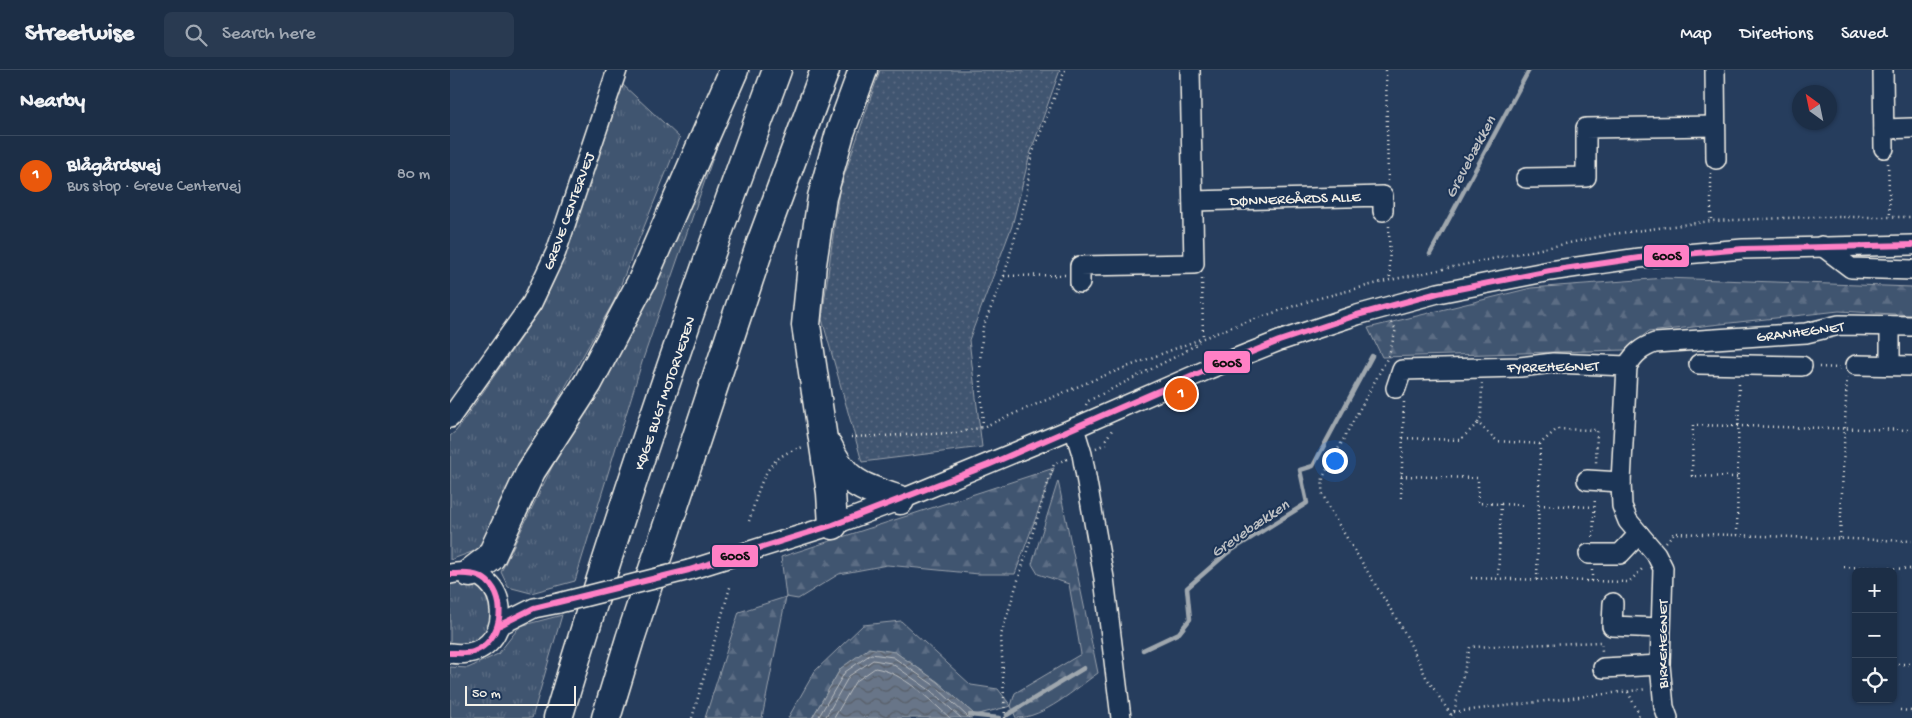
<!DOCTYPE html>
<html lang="en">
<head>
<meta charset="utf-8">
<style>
	body { margin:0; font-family:"Gochi Hand",sans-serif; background:#293a51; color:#f1f3f6 }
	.controls { position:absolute; right:15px; bottom:15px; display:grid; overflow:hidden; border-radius:8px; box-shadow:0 1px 4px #0004 }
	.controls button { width:45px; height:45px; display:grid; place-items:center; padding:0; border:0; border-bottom:1px solid #3a4a5f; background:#1c2e46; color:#f1f3f6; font:25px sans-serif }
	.compass { position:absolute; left:1342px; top:15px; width:45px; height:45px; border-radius:50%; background:#1c2e46; box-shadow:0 1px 4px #0004; rotate:327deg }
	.scale { position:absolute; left:15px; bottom:12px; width:111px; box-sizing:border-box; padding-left:5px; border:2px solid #f4f1e8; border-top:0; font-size:14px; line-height:18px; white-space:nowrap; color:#f4f1e8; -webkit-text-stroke:4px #1d3557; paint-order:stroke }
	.you { position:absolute; left:884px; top:390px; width:18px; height:18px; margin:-12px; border:4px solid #fff; border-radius:50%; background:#1a73e8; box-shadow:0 0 0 8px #1a73e833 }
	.badge { display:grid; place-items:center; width:32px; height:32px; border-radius:50%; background:#ea580c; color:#fff; font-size:16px; font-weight:700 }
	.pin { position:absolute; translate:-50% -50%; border:2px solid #fff; box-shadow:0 1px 5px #0006 }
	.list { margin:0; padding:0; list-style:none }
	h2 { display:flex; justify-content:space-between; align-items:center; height:65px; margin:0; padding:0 20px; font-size:21px }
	h2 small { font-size:16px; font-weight:400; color:#a0a8b3 }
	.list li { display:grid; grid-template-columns:32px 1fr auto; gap:15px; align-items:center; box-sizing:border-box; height:80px; padding:0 20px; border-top:1px solid #3a4a5f }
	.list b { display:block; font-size:19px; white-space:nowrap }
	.list p { margin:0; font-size:16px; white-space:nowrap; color:#a0a8b3 }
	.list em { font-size:16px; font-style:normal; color:#a0a8b3 }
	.icon { flex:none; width:28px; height:28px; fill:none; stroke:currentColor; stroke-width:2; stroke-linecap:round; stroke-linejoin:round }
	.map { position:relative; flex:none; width:1462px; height:648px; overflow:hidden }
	header { display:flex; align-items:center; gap:30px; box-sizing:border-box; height:70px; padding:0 25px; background:#1c2e46; border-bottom:1px solid #3a4a5f }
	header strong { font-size:24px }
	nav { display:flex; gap:28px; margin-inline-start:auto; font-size:18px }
	.search { width:350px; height:45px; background:#293a51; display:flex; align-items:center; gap:12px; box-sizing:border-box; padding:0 18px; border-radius:8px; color:#a0a8b3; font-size:19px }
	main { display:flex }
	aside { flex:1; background:#1c2e46 }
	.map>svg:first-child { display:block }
	.grass { fill:url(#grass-tufts); stroke:#9aa2ac }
	.forest { fill:url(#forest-firs); stroke:#9aa2ac }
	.park { fill:url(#park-dots); stroke:#9aa2ac }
	.water { fill:url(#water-waves); stroke:#9fa7ae }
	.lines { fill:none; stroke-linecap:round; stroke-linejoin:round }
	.shore { stroke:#bcbfc2; stroke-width:1 }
	.stream { stroke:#9fa7ae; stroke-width:4.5 }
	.minor-casing { stroke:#f4f1e8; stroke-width:22 }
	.highway-casing { stroke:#f4f1e8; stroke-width:31 }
	.path { stroke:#f4f1e8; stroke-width:2.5; stroke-dasharray:1 4; stroke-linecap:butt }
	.minor { stroke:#1d3557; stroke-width:19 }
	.highway { stroke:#1d3557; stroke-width:28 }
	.minor-bridge-casing { stroke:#f4f1e8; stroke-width:22; stroke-linecap:butt }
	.minor-bridge { stroke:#1d3557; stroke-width:19 }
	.bus-1-casing { stroke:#1d3557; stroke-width:10 }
	.bus-1 { stroke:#ff80c5; stroke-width:6 }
	.labels { text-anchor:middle; stroke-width:4; stroke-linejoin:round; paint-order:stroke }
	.street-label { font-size:15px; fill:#f4f1e8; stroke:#1d3557 }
	.water-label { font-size:16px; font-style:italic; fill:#bcbfc2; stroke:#1d3557 }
	.line-badge { stroke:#1d3557; stroke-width:2 }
	.pale-badge-label { font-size:14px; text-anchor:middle; font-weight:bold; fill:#111 }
</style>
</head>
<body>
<header>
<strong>Streetwise</strong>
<div class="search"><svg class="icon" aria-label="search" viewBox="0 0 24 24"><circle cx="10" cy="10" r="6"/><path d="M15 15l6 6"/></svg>Search here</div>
<nav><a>Map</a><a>Directions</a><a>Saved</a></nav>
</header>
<main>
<aside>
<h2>Nearby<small></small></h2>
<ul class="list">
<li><span class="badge">1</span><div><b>Blågårdsvej</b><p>Bus stop · Greve Centervej</p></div><em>80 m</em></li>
</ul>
</aside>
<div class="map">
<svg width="1462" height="648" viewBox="0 0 1462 648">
	<defs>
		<pattern id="grass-tufts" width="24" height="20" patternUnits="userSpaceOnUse" patternTransform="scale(1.25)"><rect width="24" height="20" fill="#40546f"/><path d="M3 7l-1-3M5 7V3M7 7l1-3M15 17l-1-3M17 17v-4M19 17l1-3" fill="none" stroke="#5c6d84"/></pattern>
		<pattern id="forest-firs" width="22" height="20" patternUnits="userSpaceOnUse" patternTransform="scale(1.25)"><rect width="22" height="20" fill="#40546f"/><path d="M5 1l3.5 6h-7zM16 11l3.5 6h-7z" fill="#5c6d84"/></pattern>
		<pattern id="park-dots" width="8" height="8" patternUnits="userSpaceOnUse" patternTransform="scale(1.25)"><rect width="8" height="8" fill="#40546f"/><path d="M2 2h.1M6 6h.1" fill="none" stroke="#5c6d84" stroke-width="1.8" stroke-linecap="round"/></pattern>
		<pattern id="water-waves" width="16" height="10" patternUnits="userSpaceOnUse" patternTransform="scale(1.25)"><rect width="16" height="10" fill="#677588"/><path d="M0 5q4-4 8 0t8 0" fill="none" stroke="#585e67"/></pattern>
	</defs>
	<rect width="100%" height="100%" fill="#263d5d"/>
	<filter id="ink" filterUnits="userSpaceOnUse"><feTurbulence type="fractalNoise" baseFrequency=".02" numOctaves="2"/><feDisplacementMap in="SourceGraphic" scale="10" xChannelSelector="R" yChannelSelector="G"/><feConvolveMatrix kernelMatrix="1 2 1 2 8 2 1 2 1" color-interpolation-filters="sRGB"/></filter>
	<g filter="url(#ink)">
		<!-- grass -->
		<g class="grass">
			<path d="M291 7 193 289 125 511 81 523 58 517 51 502Z"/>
			<path d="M172 14 230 68 164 231 71 395 30 479 0 490V366L6 361 90 240 114 185Z"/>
			<path d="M18 512C23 514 28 516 32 519 50 534 42 563 24 573 18 576 7 574 0 574V513Z"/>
			<path d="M112 545 82 648H0V597L18 598 48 584 70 556Z"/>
		</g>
		<!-- forest -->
		<g class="forest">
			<path d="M1215 208 1462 217V245L1389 241 1198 262 1175 280 932 287 918 258 1081 218Z"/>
			<path d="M604 398 565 504H529L437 495 389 504 348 529 336 527 312 648H255L289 542 336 527 331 487Z"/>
			<path d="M608 411 648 603C625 619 594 648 566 648L561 636 525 645 488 612 445 582 391 598 362 648H338L365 601 413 555 451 551 521 615 548 619 561 636 565 623 631 584 619 514 588 504 582 494Z"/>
		</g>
		<!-- park -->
		<path class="park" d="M430 0H610L580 84 562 156 519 270 532 377 412 392 372 249 389 121Z"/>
		<!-- water -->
		<path class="water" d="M419 578 445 582 488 612 525 645 522 648H362L391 598Z"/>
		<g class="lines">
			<!-- shore -->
			<g class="shore">
				<path d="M368 648 395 602 421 584 443 587 485 616 519 648"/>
				<path d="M375 648 399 606 423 590 441 593 481 621 511 648"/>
				<path d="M384 648 405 612 425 598C452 602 480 630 500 648"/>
			</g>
			<!-- stream -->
			<g class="stream">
				<path d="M980 184 1079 0"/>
				<path d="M693 580 729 563 740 549 737 518 777 483 857 433 850 400 863 396 922 286"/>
				<path d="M520 645 549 648"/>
				<path d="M557 645 634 598"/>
			</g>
			<!-- minor casing -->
			<g class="minor-casing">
				<g id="minor">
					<path d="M1265 0 1266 89"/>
					<path d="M1433 0 1434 78"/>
					<path d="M1434 59 1462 58"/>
					<path d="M1076 108 1136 107V58L1265 56"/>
					<path d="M743 131 933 126V141"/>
					<path d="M1372 176 1401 198 1462 200"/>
					<path d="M630 213V196L744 194 740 0"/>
					<path d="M1249 294 1352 296"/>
					<path d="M1406 295 1462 296"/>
					<path d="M1440 295V256"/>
					<path d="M1177 296C1185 283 1191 278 1205 273L1356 263 1389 255 1462 256"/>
					<path d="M946 318 952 300 1070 297 1103 293 1177 296 1171 412 1172 436 1178 451 1206 484 1213 498 1210 595 1214 637 1218 648"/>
					<path d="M0 348 82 233 106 182 167 0"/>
					<path d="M624 358 632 384 654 508 671 648"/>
					<path d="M1137 410 1171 412"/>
					<path d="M1139 484H1170L1189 464"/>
					<path d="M239 500 383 455 450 430 624 358 759 299 829 271 907 245 988 223 1100 201 1189 188 1293 179 1462 175"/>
					<path d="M0 504C64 489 70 593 0 583"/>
					<path d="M1163 533 1162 556 1211 558"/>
					<path d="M50 555 84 538 109 533"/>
					<path d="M1153 598 1210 595"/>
				</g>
			</g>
			<!-- highway casing -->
			<g class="highway-casing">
				<g id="highway">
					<path d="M378 376C395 414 413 418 450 430"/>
					<path d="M383 455 381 423 356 255 362 194 372 127 390 63 413 0"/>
					<path d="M20 503 41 487 81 401 138 313 192 211 284 0"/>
					<path d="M108 648C173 430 248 214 327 0"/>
					<path d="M156 648 180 569 311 173 375 0"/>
				</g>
			</g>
			<!-- path -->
			<g class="path">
				<path d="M936 0 938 111"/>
				<path d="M1438 93 1440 147"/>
				<path d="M1261 103V151"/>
				<path d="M939 156 940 210"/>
				<path d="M554 206 615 205"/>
				<path d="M752 209 753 269"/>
				<path d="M941 253 946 259 939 285 873 407 872 422 878 437 955 563 976 607 1003 648"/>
				<path d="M1369 297 1391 298"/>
				<path d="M636 335 638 331 733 283 749 272"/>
				<path d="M1028 353 1031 347 1032 313"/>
				<path d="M533 357 530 291 533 257 554 206 576 128 581 87 615 0"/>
				<path d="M401 367 506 363 533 357 648 308 790 254 862 230 940 210 1163 164 1261 151 1361 147H1462"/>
				<path d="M953 368 1010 370 1028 353 1047 371 1090 374 1107 359 1147 360 1146 394"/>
				<path d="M646 378 656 374V369L662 360"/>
				<path d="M951 406 1028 408V433L1051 434 1048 509"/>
				<path d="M1287 407 1242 406 1243 355 1462 360"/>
				<path d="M951 428 954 332"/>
				<path d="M1051 434 1075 435"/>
				<path d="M1089 435 1144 437"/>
				<path d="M299 451C307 428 311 397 335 384 340 381 347 379 353 377"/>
				<path d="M1287 465 1289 311"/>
				<path d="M1143 467 1145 427"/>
				<path d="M1390 468 1397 307"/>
				<path d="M1216 472 1224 463 1462 471"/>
				<path d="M1394 497 1462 499"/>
				<path d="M1021 508 1179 512 1194 497"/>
				<path d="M1087 510 1090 374"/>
				<path d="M1142 511V500"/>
				<path d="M1443 594H1462"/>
				<path d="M1178 622 1189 644 1188 648"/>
				<path d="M1450 640 1462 641"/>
				<path d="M1004 642 1197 619"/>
				<path d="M1001 645 1004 642 1020 577 1151 572 1152 581"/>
				<path d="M242 648 281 514"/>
				<path d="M555 648 551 565 604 394 617 389"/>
			</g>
			<!-- minor -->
			<use href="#minor" class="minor"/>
			<!-- highway -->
			<use href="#highway" class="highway"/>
			<!-- minor-bridge casing -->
			<g class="minor-bridge-casing">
				<path id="minor-bridge" d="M109 533 239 500"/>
			</g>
			<!-- minor-bridge -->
			<use href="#minor-bridge" class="minor-bridge"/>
			<!-- bus-1 casing -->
			<g class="bus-1-casing">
				<g id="bus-1">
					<path d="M0 504C13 504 26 502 37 511 59 531 51 572 23 582 17 584 7 583 0 583"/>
					<path d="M50 555 84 538 239 500 383 455 538 395 759 299 829 271 907 245 988 223 1100 201 1189 188 1293 179 1462 175"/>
				</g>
			</g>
			<!-- bus-1 -->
			<use href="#bus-1" class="bus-1"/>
		</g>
	</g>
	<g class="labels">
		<!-- street labels -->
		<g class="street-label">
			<text transform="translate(845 128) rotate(-2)" y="5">DØNNERGÅRDS ALLE</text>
			<text transform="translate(118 141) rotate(-70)" y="5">GREVE CENTERVEJ</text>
			<text transform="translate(1350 261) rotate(-7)" y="5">GRANHEGNET</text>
			<text transform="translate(1103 296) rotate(-1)" y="5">FYRREHEGNET</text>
			<text transform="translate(214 323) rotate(-71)" y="5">KØGE BUGT MOTORVEJEN</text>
			<text transform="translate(1212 574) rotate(-90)" y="5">BIRKEHEGNET</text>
		</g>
		<!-- water labels -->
		<g class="water-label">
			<text transform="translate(1019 86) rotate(-62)" y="6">Grevebækken</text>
			<text transform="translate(799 457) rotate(-34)" y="6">Grevebækken</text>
		</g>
	</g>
	<g class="line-badge">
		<rect x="1193" y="174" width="47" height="24" rx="5" fill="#ff80c5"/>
		<rect x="753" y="280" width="48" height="24" rx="5" fill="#ff80c5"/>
		<rect x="261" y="474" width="48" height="24" rx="5" fill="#ff80c5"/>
	</g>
	<g class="pale-badge-label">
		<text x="1217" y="190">600S</text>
		<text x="777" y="297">600S</text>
		<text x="285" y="490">600S</text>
	</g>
</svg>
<div class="controls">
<button>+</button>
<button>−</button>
<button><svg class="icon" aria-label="locate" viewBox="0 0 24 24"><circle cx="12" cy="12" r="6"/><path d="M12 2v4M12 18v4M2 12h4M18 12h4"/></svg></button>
</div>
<svg class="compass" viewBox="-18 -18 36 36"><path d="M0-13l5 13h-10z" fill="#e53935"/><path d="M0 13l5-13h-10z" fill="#a0a8b3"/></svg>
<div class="scale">50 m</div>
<div class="you"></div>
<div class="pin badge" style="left:731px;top:324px">1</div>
</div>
</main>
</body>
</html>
